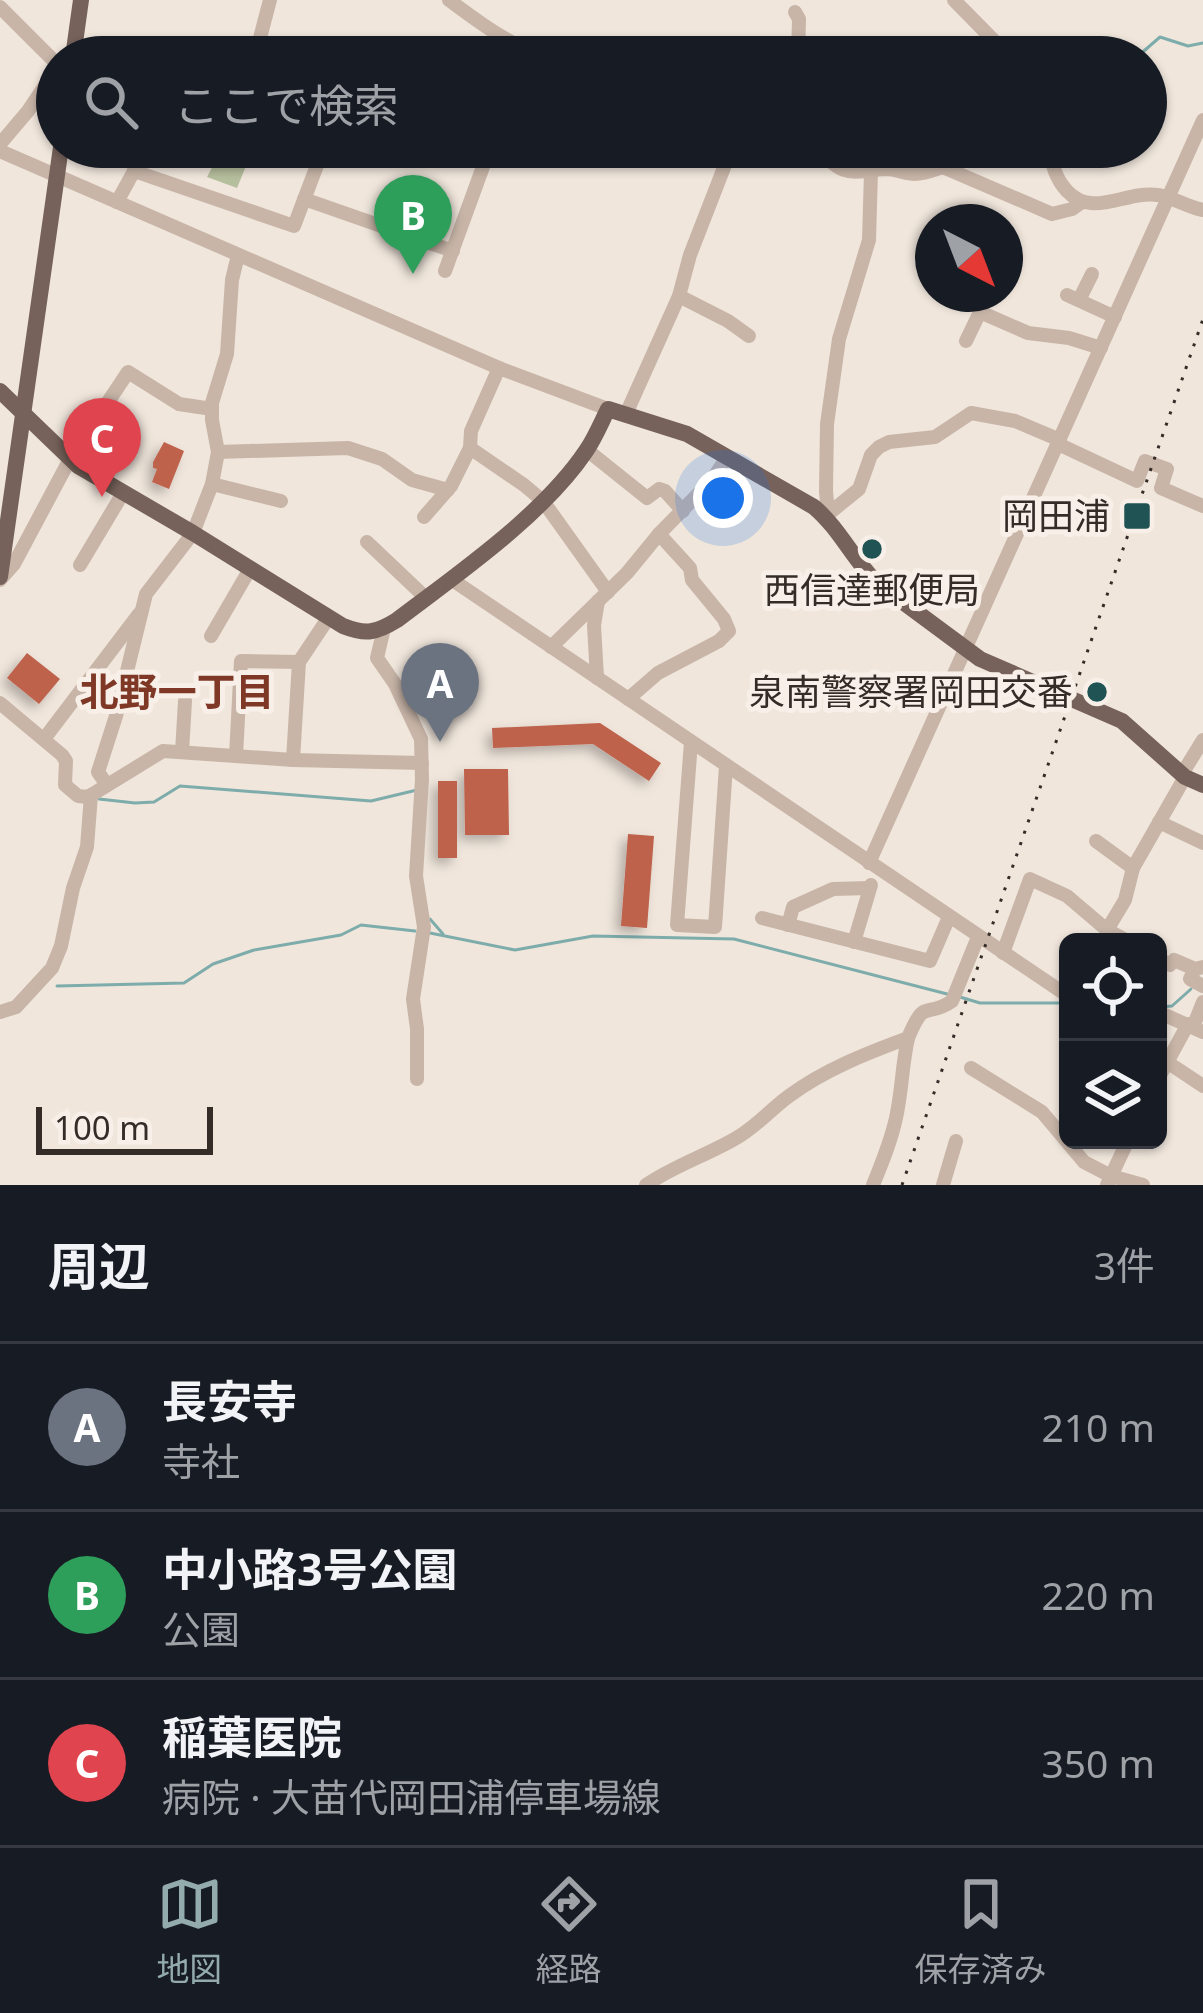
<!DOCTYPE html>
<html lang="ja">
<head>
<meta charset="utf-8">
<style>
	body { margin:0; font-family:"Noto Sans","Noto Sans JP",sans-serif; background:#242831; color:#f1f3f6 }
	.controls { position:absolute; right:36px; bottom:36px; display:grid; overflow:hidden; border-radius:18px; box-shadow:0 3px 9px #0004 }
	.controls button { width:108px; height:108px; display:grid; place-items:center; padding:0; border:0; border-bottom:3px solid #363941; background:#171b24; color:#f1f3f6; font:60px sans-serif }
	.compass { position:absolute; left:915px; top:204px; width:108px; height:108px; border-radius:50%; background:#171b24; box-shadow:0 3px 9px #0004; rotate:138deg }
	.scale { position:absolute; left:36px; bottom:30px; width:177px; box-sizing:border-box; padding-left:12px; border:6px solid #352c28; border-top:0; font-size:33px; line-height:42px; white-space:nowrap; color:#352c28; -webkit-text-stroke:9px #f8f0e8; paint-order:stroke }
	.you { position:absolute; left:723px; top:498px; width:42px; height:42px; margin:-30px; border:9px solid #fff; border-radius:50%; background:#1a73e8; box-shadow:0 0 0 18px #1a73e833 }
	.badge { display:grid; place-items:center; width:78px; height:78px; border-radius:50%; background:#93abad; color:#fff; font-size:39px; font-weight:700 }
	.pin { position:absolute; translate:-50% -99px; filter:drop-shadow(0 3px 6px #0008) }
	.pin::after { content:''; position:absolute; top:63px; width:42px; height:36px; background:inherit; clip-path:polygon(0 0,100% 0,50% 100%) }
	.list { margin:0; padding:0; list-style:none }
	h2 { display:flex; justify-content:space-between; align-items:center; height:156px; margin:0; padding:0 48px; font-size:51px }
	h2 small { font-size:39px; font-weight:400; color:#9ea1a6 }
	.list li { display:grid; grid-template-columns:78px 1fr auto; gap:36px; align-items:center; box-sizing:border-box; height:168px; padding:0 48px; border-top:3px solid #363941 }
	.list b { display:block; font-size:45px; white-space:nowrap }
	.list p { margin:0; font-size:39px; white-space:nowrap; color:#9ea1a6 }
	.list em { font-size:39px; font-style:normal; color:#9ea1a6 }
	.icon { flex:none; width:66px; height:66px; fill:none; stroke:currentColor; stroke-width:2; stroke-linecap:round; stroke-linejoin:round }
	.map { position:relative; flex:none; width:1203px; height:1185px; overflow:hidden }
	.search { position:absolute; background:#171b24; box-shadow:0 3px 9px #0004; left:36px; right:36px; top:36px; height:132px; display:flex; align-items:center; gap:30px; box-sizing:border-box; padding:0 42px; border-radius:66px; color:#9ea1a6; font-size:45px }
	.sheet { height:660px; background:#171b24 }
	nav { display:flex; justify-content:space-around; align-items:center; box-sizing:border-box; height:168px; border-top:3px solid #363941; background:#171b24; font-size:33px; color:#9ea1a6 }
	nav a { display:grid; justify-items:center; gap:6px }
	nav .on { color:#93abad }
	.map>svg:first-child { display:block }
	.green { fill:#b5be9d }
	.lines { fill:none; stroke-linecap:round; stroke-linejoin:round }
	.stream { stroke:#7dacab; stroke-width:3 }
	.building { fill:#be624c; filter:url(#shadow) }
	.minor { stroke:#c8b5a8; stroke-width:14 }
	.major { stroke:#76625a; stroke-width:16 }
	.rail { stroke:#352c28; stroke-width:3; stroke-dasharray:3 9; stroke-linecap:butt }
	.poi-dot { fill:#205354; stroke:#f8f0e8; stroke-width:4.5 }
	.labels { text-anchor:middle; stroke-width:10; stroke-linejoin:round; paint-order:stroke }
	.poi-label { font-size:36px; fill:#352c28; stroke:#f8f0e8; text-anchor:end }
	.neighbourhood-label { font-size:39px; font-weight:bold; fill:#7f3726; stroke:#f8f0e8 }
</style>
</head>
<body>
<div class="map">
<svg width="1203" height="1185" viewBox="0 0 1203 1185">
	<defs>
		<filter id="shadow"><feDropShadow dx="-5.5" dy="5.5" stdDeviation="6" flood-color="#0004"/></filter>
	</defs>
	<rect width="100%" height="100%" fill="#f0e6dc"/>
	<!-- green -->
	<path class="green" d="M223 147 253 149 237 188 207 177Z"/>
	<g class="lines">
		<!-- stream -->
		<g class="stream">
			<path d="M805 54C830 44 846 46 869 57"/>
			<path d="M1137 57 1160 37 1188 46 1203 43"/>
			<path d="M99 799 135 803 154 802 180 786 371 801 417 790"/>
			<path d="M430 919 443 934"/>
			<path d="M430 933 515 950 593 936 734 939 951 995"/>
			<path d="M57 986 184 983 213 964 254 950 341 935 361 925 415 931"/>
			<path d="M960 997 980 1003H1068"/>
			<path d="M1160 1007 1172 1006 1191 989"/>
		</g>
	</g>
	<!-- building -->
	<g class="building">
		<path d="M164 442 184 451 169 489 152 482 157 469 153 468V462Z"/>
		<path d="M454 649 465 656 462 661 470 666 463 678 454 673 452 676 441 669Z"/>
		<path d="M27 653 60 679 39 704 7 678Z"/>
		<path d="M600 723 661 763 649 781 593 744 493 748 492 728Z"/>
		<path d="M464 769H508L509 835H465Z"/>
		<rect x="438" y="781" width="19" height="77"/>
		<path d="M628 834 654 836 647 928 621 926Z"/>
	</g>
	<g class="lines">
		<!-- minor -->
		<g class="minor">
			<path d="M449 0C481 24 509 45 547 57"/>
			<path d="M954 0 1010 57"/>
			<path d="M0 7 57 64"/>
			<path d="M795 12 799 19 798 57"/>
			<path d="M255 57 270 0"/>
			<path d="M0 144 28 111 57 68"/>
			<path d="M437 147 484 164 445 271"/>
			<path d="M819 147C842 180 852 171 886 169 896 169 905 174 915 174 924 174 934 170 943 167L1052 214 1072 209 1082 202"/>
			<path d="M1050 147C1051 163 1055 178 1067 191 1093 219 1126 190 1158 195 1173 197 1187 207 1203 210"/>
			<path d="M0 151 499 368 608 409"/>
			<path d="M134 171 294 226 324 147"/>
			<path d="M304 199 453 251"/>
			<path d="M117 202 134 171 136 147"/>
			<path d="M1067 295 1115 317"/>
			<path d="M679 296 728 321 749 336"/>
			<path d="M1079 300 1092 274"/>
			<path d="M966 341 980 312 1028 333 1069 338 1101 348"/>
			<path d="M626 414 679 296 690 255 732 147"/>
			<path d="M1058 444 1137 481 1145 461 1167 469 1161 488 1203 506"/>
			<path d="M470 448 524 485 543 501 608 592"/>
			<path d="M587 450 647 498 659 489 665 491 683 511"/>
			<path d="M218 452 348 448 382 459 412 480 448 490"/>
			<path d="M212 484 281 501"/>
			<path d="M828 513 826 491 827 424 839 339 869 240 871 172"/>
			<path d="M827 515 859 489 871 455 879 447 889 442 935 437 971 413 1015 421 1060 440"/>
			<path d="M424 517 451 486 470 448 471 431 499 368"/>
			<path d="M367 542 426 598"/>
			<path d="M80 565 123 493"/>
			<path d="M451 579 1068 996"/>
			<path d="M0 580 14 564 70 459 128 372 179 404 212 409"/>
			<path d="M384 628 377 658 395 684 421 739 422 779 416 876 424 927 413 999 417 1029V1079"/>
			<path d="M211 636 250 569"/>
			<path d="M551 647 627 573 659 534 712 480 727 457"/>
			<path d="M597 678 594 625 598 601"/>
			<path d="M628 699 658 673 719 641 729 631 724 619 692 580 690 568 659 534"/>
			<path d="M0 703 62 755 66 761 65 785 78 796 88 797 163 751 293 760 422 763"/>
			<path d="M44 739 139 614"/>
			<path d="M691 742 677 925 715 927 726 766"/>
			<path d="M182 752 185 701"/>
			<path d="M236 756 241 661 299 662"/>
			<path d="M293 760 299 662 329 617"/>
			<path d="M1182 774 1203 740"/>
			<path d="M107 785 98 772 116 716 146 594 193 533 212 484 218 452 212 420V403L227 354 232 280 238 255"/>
			<path d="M1159 822 1203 843"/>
			<path d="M1096 841 1133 868"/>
			<path d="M869 863 1203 120"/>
			<path d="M762 918 930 961 949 917"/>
			<path d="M788 925 793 907 833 889 869 888"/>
			<path d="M1107 930 1125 900 1133 868 1185 777"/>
			<path d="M854 942 871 885"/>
			<path d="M1003 953 1030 879 1067 896 1107 930 1129 942"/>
			<path d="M1158 958 1170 965 1174 960 1195 969 1203 967"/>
			<path d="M1195 969 1190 979 1203 986"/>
			<path d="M0 1012 16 1007 52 968 61 946 73 888 87 847 91 795"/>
			<path d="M1158 1012 1203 1032"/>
			<path d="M1193 1027 1203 1002"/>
			<path d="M1158 1056 1203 1086"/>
			<path d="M971 1068 1042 1112 1084 1162 1111 1176 1143 1185"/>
			<path d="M1158 1079 1188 1024"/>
			<path d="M646 1185C675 1165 708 1155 738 1137 757 1126 771 1109 789 1096 824 1070 867 1053 908 1038 926 995 925 1020 952 1001L978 937"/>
			<path d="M873 1185C882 1163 891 1141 896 1118 902 1091 902 1065 908 1038"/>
			<path d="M943 1185 956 1141"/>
			<path d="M1107 1185 1128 1140"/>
		</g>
		<!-- major -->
		<g class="major">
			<path d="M73 57 81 0"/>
			<path d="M0 391 78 466 193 533 343 626C366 635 376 633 397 620 459 573 543 515 586 451 595 438 601 423 608 409L687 434 814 507C839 528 853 559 876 582L980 659 1122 721 1185 777 1203 785"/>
			<path d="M0 577 61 147"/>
		</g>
		<!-- rail -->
		<path class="rail" d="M902 1185 1203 319"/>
	</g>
	<!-- markers -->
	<g class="poi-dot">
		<rect x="1122" y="501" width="30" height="30" rx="6"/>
		<circle cx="872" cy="549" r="12"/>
		<circle cx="1097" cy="692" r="12"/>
	</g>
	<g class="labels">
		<!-- poi labels -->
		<g class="poi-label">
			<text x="1110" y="529">岡田浦</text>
			<text x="872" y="603" text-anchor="middle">西信達郵便局</text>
			<text x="1073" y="705">泉南警察署岡田交番</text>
		</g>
		<!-- neighbourhood labels -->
		<g class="neighbourhood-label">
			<text x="177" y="706">北野一丁目</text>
		</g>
	</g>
</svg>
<div class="controls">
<button><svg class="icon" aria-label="locate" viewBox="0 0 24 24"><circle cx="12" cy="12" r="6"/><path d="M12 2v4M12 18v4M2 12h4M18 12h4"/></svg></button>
<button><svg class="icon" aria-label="layers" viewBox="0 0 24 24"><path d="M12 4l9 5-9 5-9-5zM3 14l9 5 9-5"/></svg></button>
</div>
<svg class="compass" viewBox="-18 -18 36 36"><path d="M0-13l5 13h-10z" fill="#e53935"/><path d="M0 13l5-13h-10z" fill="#9ea1a6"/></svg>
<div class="scale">100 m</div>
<div class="you"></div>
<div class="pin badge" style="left:440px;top:742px;background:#6b7280">A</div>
<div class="pin badge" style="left:413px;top:274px;background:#2e9e5b">B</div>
<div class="pin badge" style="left:102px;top:497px;background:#e0444e">C</div>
<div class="search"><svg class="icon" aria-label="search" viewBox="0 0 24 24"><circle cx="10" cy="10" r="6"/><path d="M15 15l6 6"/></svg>ここで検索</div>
</div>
<section class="sheet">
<h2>周辺<small>3件</small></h2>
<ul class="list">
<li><span class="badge" style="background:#6b7280">A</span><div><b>長安寺</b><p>寺社</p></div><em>210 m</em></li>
<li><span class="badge" style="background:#2e9e5b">B</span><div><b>中小路3号公園</b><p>公園</p></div><em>220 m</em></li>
<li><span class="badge" style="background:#e0444e">C</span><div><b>稲葉医院</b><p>病院 · 大苗代岡田浦停車場線</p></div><em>350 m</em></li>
</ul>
</section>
<nav>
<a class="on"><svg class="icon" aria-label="map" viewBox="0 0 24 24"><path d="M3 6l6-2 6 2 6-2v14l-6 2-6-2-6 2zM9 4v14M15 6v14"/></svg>地図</a>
<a><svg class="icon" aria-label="directions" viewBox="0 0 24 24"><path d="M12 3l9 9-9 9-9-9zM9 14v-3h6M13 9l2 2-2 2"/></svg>経路</a>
<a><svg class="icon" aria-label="saved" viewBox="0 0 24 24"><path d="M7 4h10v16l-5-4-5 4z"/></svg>保存済み</a>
</nav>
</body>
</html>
